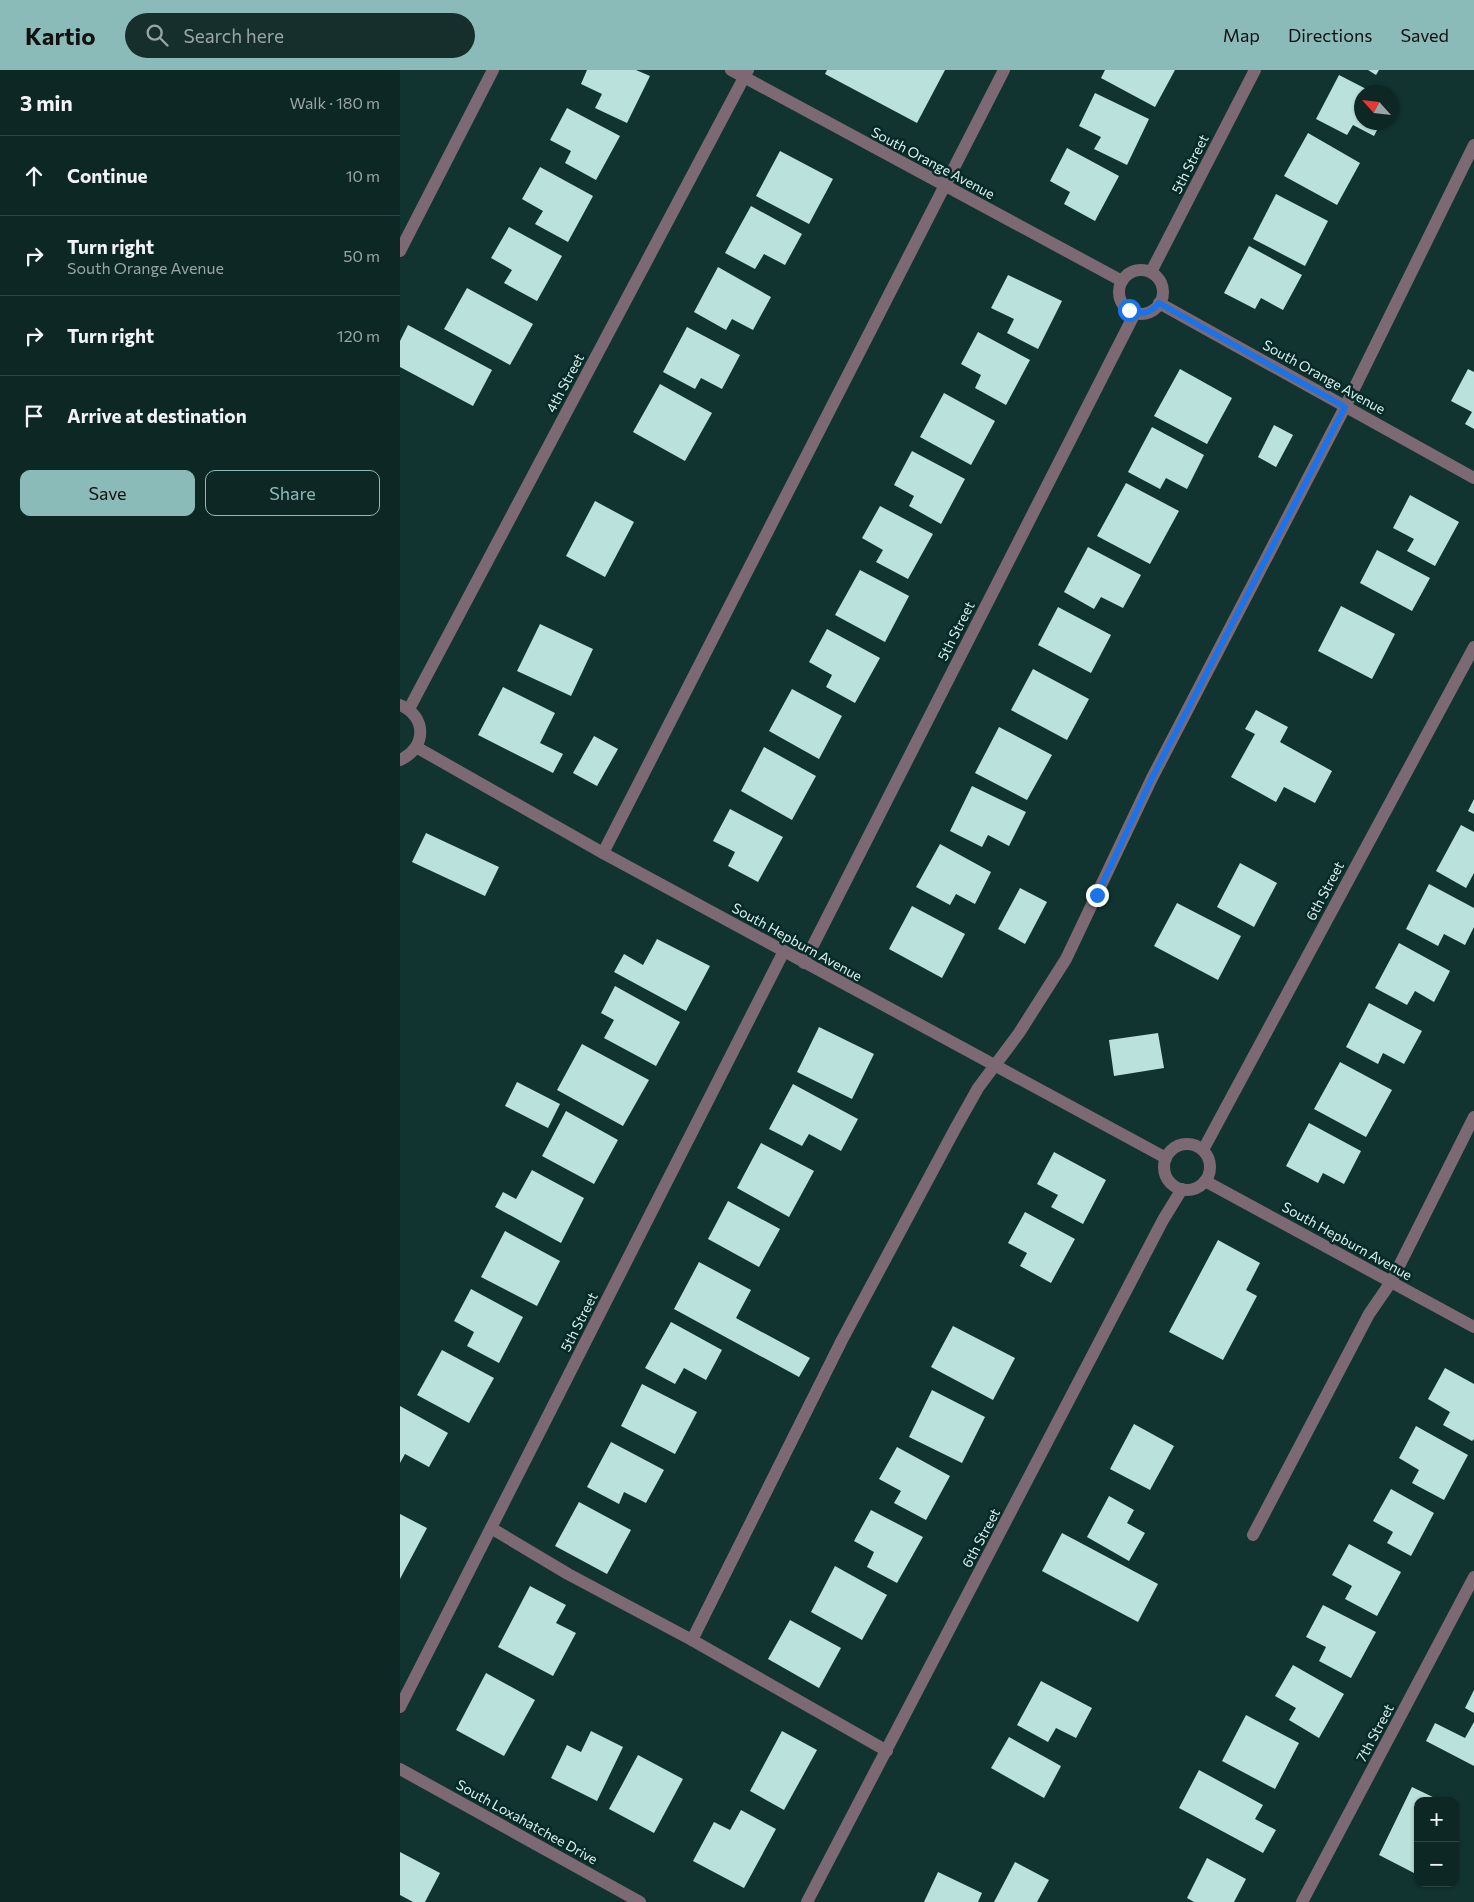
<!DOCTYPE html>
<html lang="en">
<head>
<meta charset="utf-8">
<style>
	body { margin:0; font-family:Commissioner,sans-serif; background:#162f2d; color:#f1f3f6 }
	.controls { position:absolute; right:15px; bottom:15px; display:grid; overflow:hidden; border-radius:10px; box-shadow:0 1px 4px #0004 }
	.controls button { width:45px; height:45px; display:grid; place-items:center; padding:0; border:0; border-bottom:1px solid #2d4442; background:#0d2725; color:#f1f3f6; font:25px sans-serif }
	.compass { position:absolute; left:954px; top:15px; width:45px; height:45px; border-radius:50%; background:#0d2725; box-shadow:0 1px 4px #0004; rotate:297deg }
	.stop { position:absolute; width:15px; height:15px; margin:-11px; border:4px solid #1a73e8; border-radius:50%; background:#fff }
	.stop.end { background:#1a73e8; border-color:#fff; box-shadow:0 1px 5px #0008 }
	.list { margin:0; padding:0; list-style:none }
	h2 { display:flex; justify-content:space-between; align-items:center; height:65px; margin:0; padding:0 20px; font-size:21px }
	h2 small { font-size:16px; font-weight:400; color:#9aa5a7 }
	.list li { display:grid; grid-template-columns:32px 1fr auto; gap:15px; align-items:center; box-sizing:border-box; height:80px; padding:0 20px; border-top:1px solid #2d4442 }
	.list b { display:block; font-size:19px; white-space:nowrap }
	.list p { margin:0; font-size:16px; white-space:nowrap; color:#9aa5a7 }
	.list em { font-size:16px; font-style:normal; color:#9aa5a7 }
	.actions { display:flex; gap:10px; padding:15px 20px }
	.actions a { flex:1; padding:11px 0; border:1px solid #8bbbb9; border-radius:10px; text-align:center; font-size:18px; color:#8bbbb9 }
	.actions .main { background:#8bbbb9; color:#111 }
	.icon { flex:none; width:28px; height:28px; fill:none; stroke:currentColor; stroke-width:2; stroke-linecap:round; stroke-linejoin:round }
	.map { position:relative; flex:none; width:1074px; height:1832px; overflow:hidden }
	header { display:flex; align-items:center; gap:30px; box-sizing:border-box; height:70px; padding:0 25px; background:#8bbbb9; color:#111 }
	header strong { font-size:24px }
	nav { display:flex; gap:28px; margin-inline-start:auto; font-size:18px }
	.search { width:350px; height:45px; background:#162f2d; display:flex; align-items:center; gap:12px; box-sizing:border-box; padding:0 18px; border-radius:28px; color:#9aa5a7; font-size:19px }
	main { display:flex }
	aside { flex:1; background:#0d2725 }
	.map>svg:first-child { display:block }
	.building { fill:#bae1db }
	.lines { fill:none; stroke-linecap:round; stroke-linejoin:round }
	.service { stroke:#7d6974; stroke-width:12 }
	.minor { stroke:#7d6974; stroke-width:12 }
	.route { stroke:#1a73e8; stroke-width:6 }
	.labels { text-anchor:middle; stroke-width:5; stroke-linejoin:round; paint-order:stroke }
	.street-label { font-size:14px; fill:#dcf0ed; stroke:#052a27 }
</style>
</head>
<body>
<header>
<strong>Kartio</strong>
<div class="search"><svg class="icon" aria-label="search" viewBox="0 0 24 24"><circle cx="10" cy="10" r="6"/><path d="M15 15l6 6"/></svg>Search here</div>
<nav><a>Map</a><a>Directions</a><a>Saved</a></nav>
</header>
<main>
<aside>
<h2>3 min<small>Walk · 180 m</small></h2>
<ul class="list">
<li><svg class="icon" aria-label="ahead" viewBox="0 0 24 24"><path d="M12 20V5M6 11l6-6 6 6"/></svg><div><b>Continue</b></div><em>10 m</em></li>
<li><svg class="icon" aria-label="right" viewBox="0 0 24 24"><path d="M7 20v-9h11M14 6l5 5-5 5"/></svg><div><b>Turn right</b><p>South Orange Avenue</p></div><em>50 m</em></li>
<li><svg class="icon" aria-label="right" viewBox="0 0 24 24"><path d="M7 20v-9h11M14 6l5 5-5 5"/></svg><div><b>Turn right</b></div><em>120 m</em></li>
<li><svg class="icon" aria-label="arrive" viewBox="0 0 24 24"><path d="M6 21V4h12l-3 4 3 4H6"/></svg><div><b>Arrive at destination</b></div></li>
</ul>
<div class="actions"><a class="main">Save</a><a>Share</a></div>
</aside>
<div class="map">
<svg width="1074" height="1832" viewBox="0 0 1074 1832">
	<rect width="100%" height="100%" fill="#113431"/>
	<!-- building -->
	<g class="building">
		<path d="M187 0H236L250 6 227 53 195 38 202 24 181 14Z"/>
		<path d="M427 0H545L517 53 425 4Z"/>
		<path d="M705 0H775L755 37 701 8Z"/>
		<path d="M968 0H979L976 5Z"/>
		<path d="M939 5 972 22H962V52H981L974 66 953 55 947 65 916 49Z"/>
		<path d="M695 23 749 49 727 95 694 79 701 67 679 56Z"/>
		<path d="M167 38 220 66 196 110 165 93 171 81 150 70Z"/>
		<path d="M908 63 960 93 937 135 884 106Z"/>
		<path d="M667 78 719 106 695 151 664 134 670 122 650 111Z"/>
		<path d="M380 81 433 109 409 154 356 126Z"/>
		<path d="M140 97 193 126 168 172 135 154 143 141 122 129Z"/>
		<path d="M876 124 928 151 905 196 853 169Z"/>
		<path d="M351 136 402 164 385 195 364 184 355 199 325 183Z"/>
		<path d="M109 157 162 186 137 231 104 213 112 200 91 188Z"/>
		<path d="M849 176 902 205 883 240 861 228 855 239 824 223Z"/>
		<path d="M318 197 371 227 353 260 332 249 326 260 294 242Z"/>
		<path d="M608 205 662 231 638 279 607 263 614 249 591 238Z"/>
		<path d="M67 218 133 254 110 295 44 259Z"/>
		<path d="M8 255 92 300 73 336 0 297V271Z"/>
		<path d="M287 257 340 285 322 319 301 308 295 319 263 302Z"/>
		<path d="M578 262 630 290 606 335 575 318 581 305 561 294Z"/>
		<path d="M780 299 832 328 807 374 754 346Z"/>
		<path d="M1068 299 1074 302V359L1065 354 1072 342 1051 331Z"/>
		<path d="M260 314 312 343 285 391 233 362Z"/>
		<path d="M544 323 595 351 571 395 520 367Z"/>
		<path d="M874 355 893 365 876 397 858 387Z"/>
		<path d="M752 357 804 385 787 419 766 408 760 419 728 402Z"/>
		<path d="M512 381 565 409 541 454 509 436 514 426 494 415Z"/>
		<path d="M726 413 779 441 750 494 697 466Z"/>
		<path d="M1010 425 1059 452 1035 496 1007 481 1014 469 993 458Z"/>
		<path d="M195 431 234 452 205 507 166 486Z"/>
		<path d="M480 436 533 464 508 509 476 492 483 480 462 468Z"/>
		<path d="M688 477 741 505 723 538 701 527 694 539 664 522Z"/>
		<path d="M977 480 1030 508 1012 541 960 513Z"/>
		<path d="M460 500 509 526 485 572 435 545Z"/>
		<path d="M941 536 995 564 972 609 918 581Z"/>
		<path d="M658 537 711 565 691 603 638 575Z"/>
		<path d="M140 554 193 579 171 626 117 601Z"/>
		<path d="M427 559 480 588 455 633 426 617 432 605 409 592Z"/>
		<path d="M633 599 689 629 667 670 611 640Z"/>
		<path d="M103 617 155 643 140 673 163 684 153 703 78 665Z"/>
		<path d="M392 619 442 646 419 689 369 661Z"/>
		<path d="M856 640 888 657 880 672 932 701 915 733 884 717 876 732 831 707 855 664 845 659Z"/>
		<path d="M599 657 652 685 627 730 575 703Z"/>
		<path d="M194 666 218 679 197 716 173 703Z"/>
		<path d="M364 677 416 706 392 750 341 721Z"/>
		<path d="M572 716 626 742 609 776 588 765 582 777 550 761Z"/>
		<path d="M1074 729V744L1068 741Z"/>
		<path d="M330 739 383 767 358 812 328 796 335 782 313 771Z"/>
		<path d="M1061 755 1074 762V803L1066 818 1036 801Z"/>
		<path d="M26 763 99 797 85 826 12 792Z"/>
		<path d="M540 774 591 802 575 834 556 824 550 835 516 817Z"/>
		<path d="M840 793 877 813 854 857 817 837Z"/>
		<path d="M1029 814 1074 838V857L1065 875 1044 864 1038 876 1006 859Z"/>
		<path d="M620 818 647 832 625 874 598 859Z"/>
		<path d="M777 833 841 866 818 910 754 876Z"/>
		<path d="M512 836 565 864 542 908 489 879Z"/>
		<path d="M257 869 310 896 286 941 214 902 224 884 243 895Z"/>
		<path d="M999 873 1050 901 1034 932 1015 921 1007 935 975 918Z"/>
		<path d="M215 916 280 952 256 996 204 968 214 950 201 943Z"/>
		<path d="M969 933 1022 961 1004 994 983 983 978 994 946 977Z"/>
		<path d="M419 957 474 984 452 1029 397 1002Z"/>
		<path d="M758 963 764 998 714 1006 709 970Z"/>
		<path d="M182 974 249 1010 223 1056 157 1020Z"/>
		<path d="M940 992 992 1020 966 1067 914 1039Z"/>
		<path d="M117 1012 160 1034 148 1058 105 1036Z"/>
		<path d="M393 1014 458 1049 441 1081 409 1064 402 1076 369 1059Z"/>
		<path d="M166 1041 218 1070 194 1114 142 1086Z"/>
		<path d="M909 1053 961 1081 944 1114 923 1103 918 1113 886 1096Z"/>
		<path d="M361 1073 414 1101 389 1147 337 1118Z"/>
		<path d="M654 1082 706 1110 683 1154 651 1137 658 1125 637 1114Z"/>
		<path d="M132 1100 184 1128 161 1173 95 1137 103 1122 116 1129Z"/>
		<path d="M328 1131 380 1159 359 1197 308 1169Z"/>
		<path d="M625 1142 675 1169 651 1213 620 1196 627 1183 608 1173Z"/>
		<path d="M105 1161 160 1191 137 1236 81 1207Z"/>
		<path d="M818 1170 860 1193 846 1220 857 1226 823 1290 769 1262Z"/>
		<path d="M299 1192 351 1220 336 1248 410 1288 399 1307 274 1239Z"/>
		<path d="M71 1219 123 1247 99 1293 67 1276 74 1262 54 1251Z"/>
		<path d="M271 1252 322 1280 306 1310 284 1298 275 1314 245 1298Z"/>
		<path d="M553 1256 615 1288 593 1330 531 1297Z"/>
		<path d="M42 1280 94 1308 69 1353 17 1325Z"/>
		<path d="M1045 1298 1074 1314V1369L1072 1371 1043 1355 1050 1342 1028 1329Z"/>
		<path d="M242 1314 297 1342 275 1384 221 1356Z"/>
		<path d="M532 1320 585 1347 562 1393 509 1367Z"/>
		<path d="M0 1336 48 1363 29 1397 5 1384 0 1393Z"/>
		<path d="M734 1354 774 1376 750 1420 710 1399Z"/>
		<path d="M1016 1356 1068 1385 1044 1430 1012 1413 1019 1400 999 1388Z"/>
		<path d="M211 1372 264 1400 246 1433 224 1422 219 1434 187 1417Z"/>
		<path d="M497 1377 550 1406 526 1450 494 1433 501 1421 479 1409Z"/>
		<path d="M991 1419 1034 1443 1011 1486 987 1473 993 1462 973 1451Z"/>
		<path d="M709 1426 734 1440 727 1453 745 1463 729 1491 687 1467Z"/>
		<path d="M179 1432 231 1460 207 1504 155 1476Z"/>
		<path d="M471 1440 523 1467 497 1513 467 1497 474 1482 454 1471Z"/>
		<path d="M0 1444 27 1458 0 1509Z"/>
		<path d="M662 1463 758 1514 738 1552 642 1501Z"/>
		<path d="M949 1474 1001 1502 977 1546 945 1529 952 1516 932 1505Z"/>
		<path d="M435 1496 487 1525 462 1570 411 1542Z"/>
		<path d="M130 1516 166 1535 156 1553 176 1563 153 1606 98 1577Z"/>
		<path d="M923 1535 976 1562 951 1608 919 1591 926 1577 906 1567Z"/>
		<path d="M390 1550 441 1578 419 1618 368 1589Z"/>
		<path d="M893 1595 944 1624 919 1668 889 1650 896 1638 875 1626Z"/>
		<path d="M86 1603 135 1630 104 1686 56 1660Z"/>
		<path d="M641 1611 692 1638 676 1668 656 1658 648 1672 617 1655Z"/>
		<path d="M1074 1620V1643L1065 1638Z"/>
		<path d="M846 1645 899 1673 875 1719 822 1691Z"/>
		<path d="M1074 1652V1696L1026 1671 1035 1653 1065 1668Z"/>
		<path d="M191 1661 223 1677 197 1731 151 1708 167 1675 181 1682Z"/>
		<path d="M382 1661 417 1680 384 1740 350 1721Z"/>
		<path d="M609 1667 661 1696 644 1728 591 1698Z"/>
		<path d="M238 1685 283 1709 254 1763 209 1739Z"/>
		<path d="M799 1700 863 1735 855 1749 876 1760 863 1783 779 1738Z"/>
		<path d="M1012 1717 1041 1731H1018V1795L1014 1803 979 1785Z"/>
		<path d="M341 1740 376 1759 344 1818 293 1791 314 1752 330 1760Z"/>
		<path d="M0 1782 40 1803 25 1832H13L0 1825Z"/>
		<path d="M807 1788 846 1809 834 1832H794L787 1828Z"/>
		<path d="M615 1792 649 1810 637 1832H594Z"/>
		<path d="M538 1802 582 1823 578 1832H524Z"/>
	</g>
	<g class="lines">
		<!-- service -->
		<g class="service">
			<path d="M0 181 93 0"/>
			<path d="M203 783 604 0"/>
			<path d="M91 1458 168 1504 292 1570 442 1270 555 1059 578 1018 619 963 666 889 752 708 945 337 1074 75"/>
			<path d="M853 1465 969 1244 991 1212 1074 1047"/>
			<path d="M292 1570 487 1681"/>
		</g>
		<!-- minor -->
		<g class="minor">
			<path d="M331 0 722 211"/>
			<circle cx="741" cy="222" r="22"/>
			<path d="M751 202 855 0"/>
			<path d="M759 233 1074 408"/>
			<path d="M0 635C27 646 27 678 0 690"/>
			<path d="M9 639 348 0"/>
			<path d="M16 677 203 783 766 1088"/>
			<path d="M404 893 735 243"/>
			<circle cx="787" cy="1097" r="23"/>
			<path d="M803 1080 1074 577"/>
			<path d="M805 1111 1074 1257"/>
			<path d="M0 1637 384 881"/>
			<path d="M0 1699 240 1832"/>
			<path d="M407 1832 763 1150 782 1119"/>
			<path d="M902 1832 1074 1507"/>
		</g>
	</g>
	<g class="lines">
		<!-- route -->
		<path class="route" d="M697 825 752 708 945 337 759 233C751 243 741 246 729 240"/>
	</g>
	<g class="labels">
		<!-- street labels -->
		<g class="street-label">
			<text transform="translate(533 93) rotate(28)" y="5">South Orange Avenue</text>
			<text transform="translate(790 94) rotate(-63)" y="5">5th Street</text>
			<text transform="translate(924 307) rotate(29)" y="5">South Orange Avenue</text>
			<text transform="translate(165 313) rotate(-62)" y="5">4th Street</text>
			<text transform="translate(556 561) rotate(-63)" y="5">5th Street</text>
			<text transform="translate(925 821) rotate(-62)" y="5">6th Street</text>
			<text transform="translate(397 872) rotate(29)" y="5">South Hepburn Avenue</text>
			<text transform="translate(947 1171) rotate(29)" y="5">South Hepburn Avenue</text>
			<text transform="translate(179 1252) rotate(-63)" y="5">5th Street</text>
			<text transform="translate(581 1468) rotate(-62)" y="5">6th Street</text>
			<text transform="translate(975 1663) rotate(-62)" y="5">7th Street</text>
			<text transform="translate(127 1752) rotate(29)" y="5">South Loxahatchee Drive</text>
		</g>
	</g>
</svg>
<div class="controls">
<button>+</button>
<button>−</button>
</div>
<svg class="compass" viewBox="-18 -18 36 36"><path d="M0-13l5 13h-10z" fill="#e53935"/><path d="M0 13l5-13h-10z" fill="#9aa5a7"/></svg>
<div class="stop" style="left:729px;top:240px"></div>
<div class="stop end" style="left:697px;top:825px"></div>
</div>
</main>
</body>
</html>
